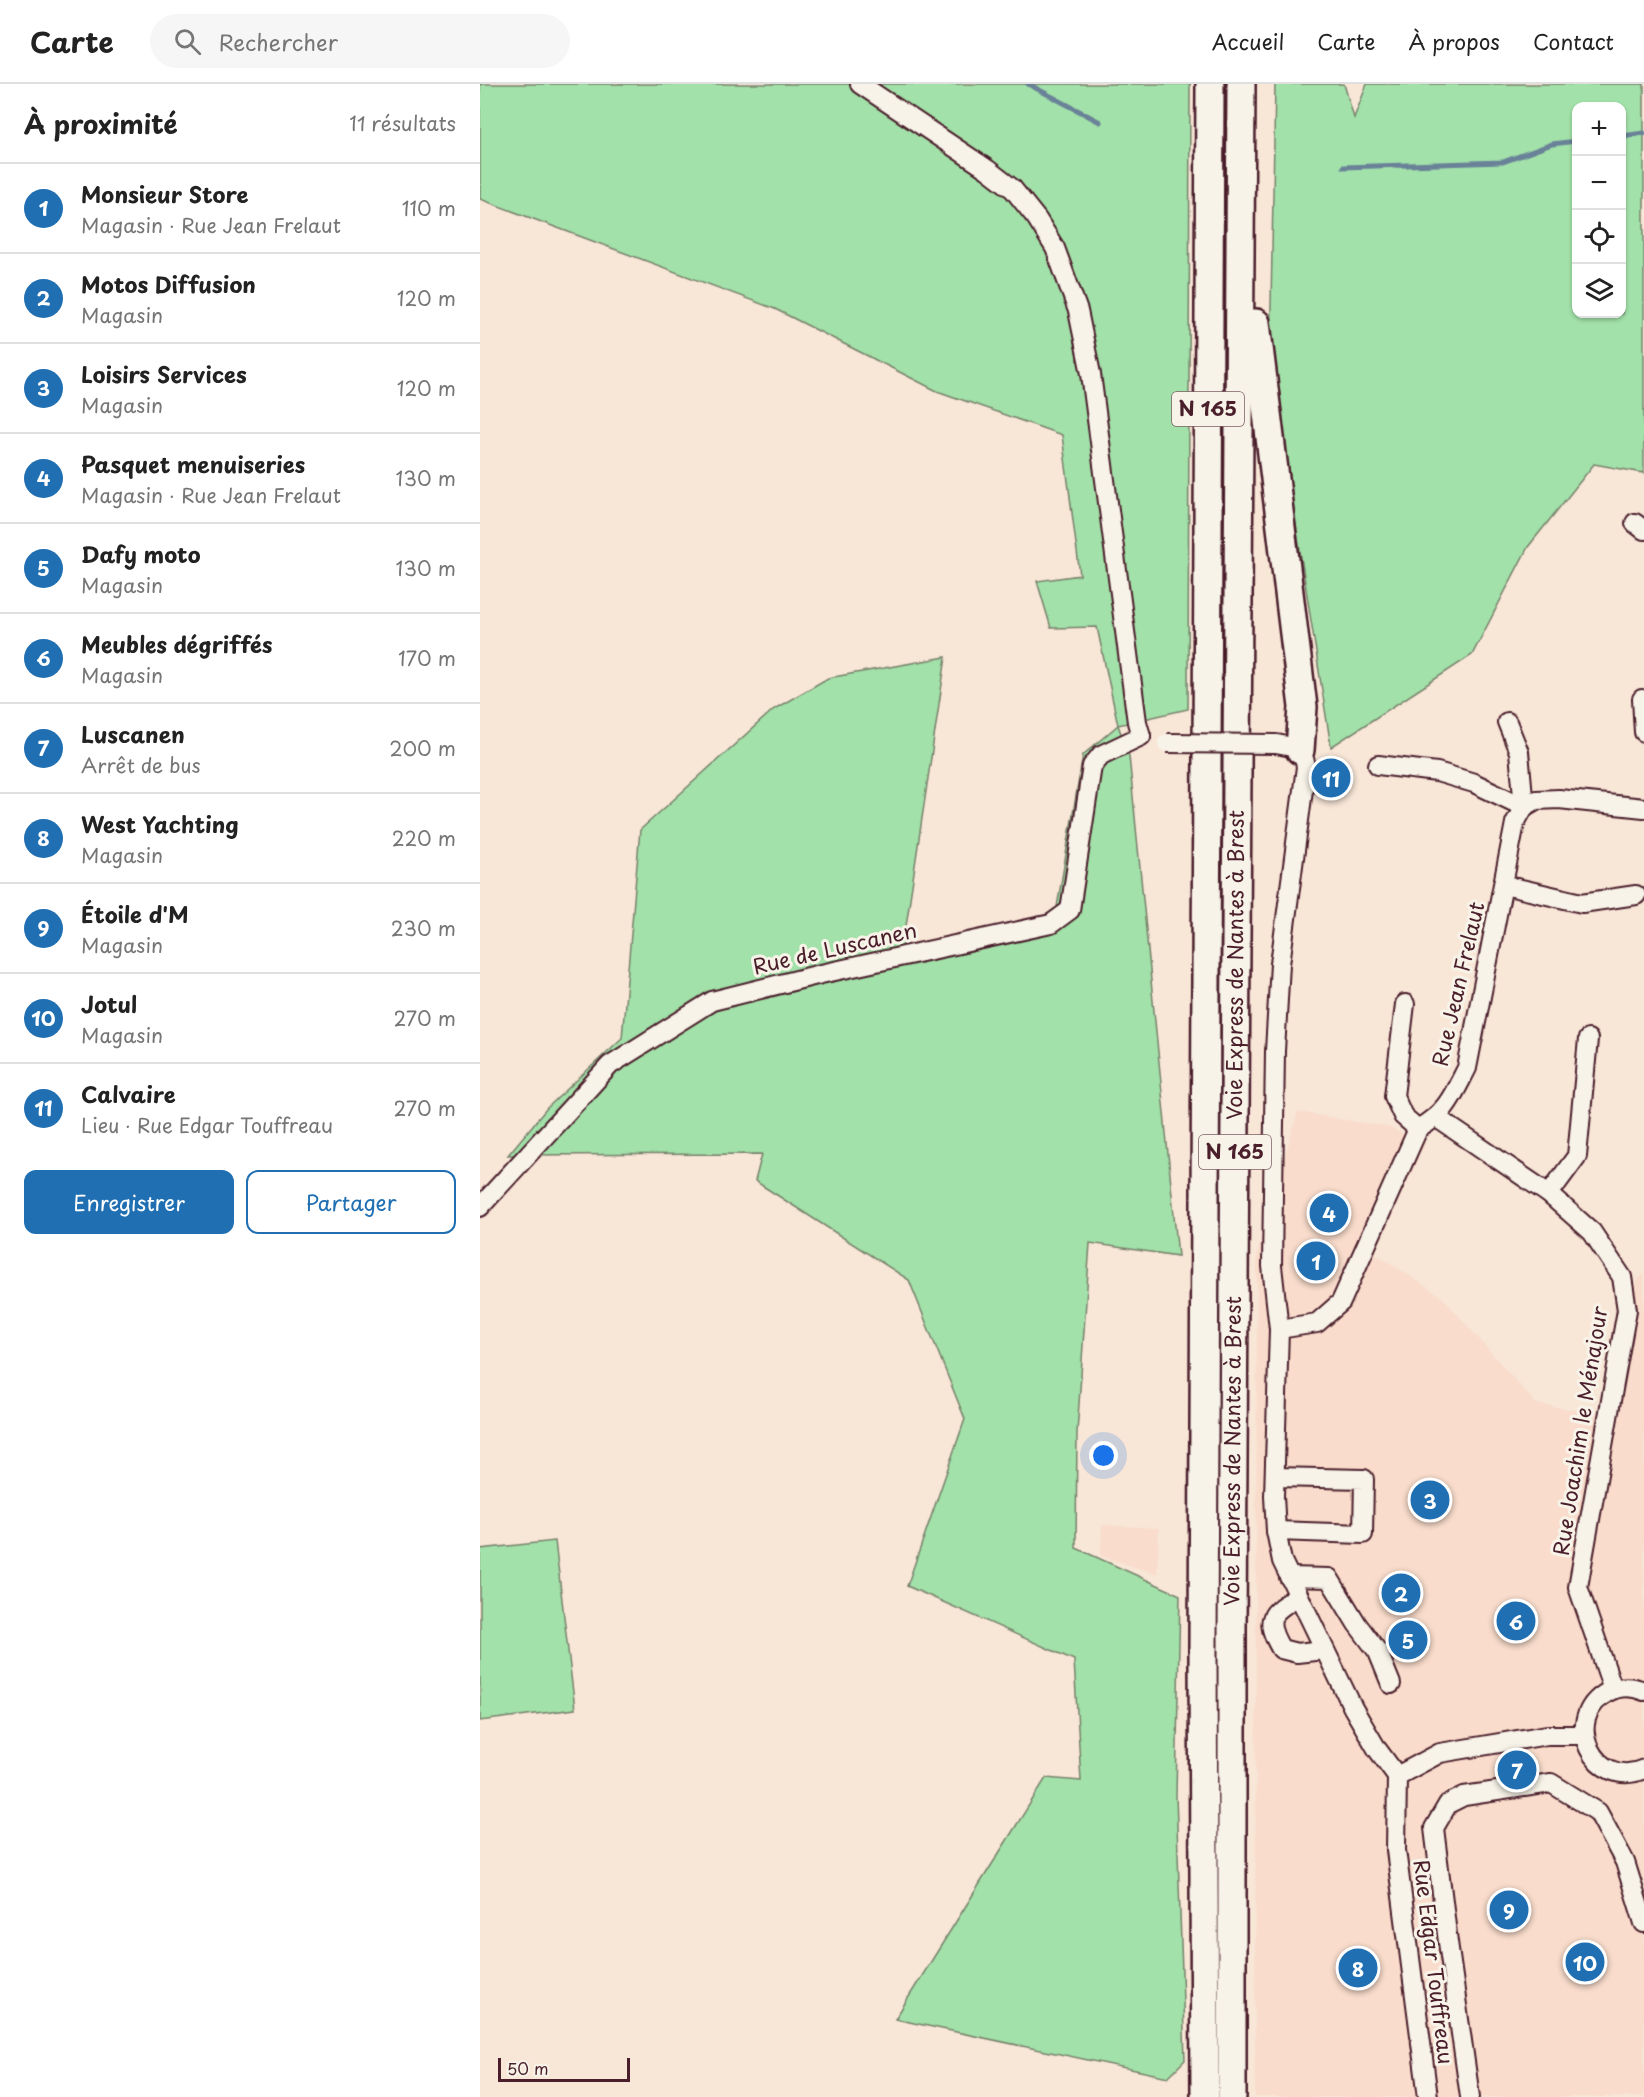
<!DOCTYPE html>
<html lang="fr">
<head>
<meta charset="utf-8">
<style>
	body { margin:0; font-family:"Playpen Sans",sans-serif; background:#f6f6f6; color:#222 }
	.controls { position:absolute; right:18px; top:18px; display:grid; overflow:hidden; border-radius:12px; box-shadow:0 2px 4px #0004 }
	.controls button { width:54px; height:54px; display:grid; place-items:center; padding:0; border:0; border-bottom:2px solid #e0e0e0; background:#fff; color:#222; font:30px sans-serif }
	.scale { position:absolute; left:18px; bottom:15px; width:132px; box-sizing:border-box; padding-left:6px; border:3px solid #4a1f2b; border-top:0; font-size:16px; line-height:21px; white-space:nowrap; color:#4a1f2b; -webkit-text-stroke:4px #f7f3e8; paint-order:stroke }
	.you { position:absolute; left:624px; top:1372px; width:21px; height:21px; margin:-15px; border:4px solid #fff; border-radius:50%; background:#1a73e8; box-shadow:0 0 0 9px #1a73e833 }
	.badge { display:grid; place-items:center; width:39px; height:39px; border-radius:50%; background:#1f6fb2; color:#fff; font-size:20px; font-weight:700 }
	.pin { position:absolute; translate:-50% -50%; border:3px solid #fff; box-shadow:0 2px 6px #0006 }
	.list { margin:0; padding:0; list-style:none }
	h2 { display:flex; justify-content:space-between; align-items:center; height:78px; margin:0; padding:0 24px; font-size:26px }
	h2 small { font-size:20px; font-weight:400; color:#767676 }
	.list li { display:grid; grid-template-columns:39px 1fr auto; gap:18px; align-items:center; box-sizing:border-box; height:90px; padding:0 24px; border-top:2px solid #e0e0e0 }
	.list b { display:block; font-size:22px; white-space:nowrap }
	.list p { margin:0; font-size:20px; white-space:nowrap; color:#767676 }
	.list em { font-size:20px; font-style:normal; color:#767676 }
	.actions { display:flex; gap:12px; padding:18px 24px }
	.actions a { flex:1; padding:14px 0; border:2px solid #1f6fb2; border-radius:12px; text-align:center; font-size:21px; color:#1f6fb2 }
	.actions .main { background:#1f6fb2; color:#fff }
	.icon { flex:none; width:33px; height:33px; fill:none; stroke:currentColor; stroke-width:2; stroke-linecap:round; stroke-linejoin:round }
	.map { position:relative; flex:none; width:1164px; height:2013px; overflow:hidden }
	header { display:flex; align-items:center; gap:36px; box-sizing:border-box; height:84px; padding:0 30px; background:#fff; border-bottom:2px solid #e0e0e0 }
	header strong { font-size:28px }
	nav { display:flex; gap:33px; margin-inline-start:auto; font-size:21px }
	.search { width:420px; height:54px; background:#f6f6f6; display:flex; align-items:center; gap:15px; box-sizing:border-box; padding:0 21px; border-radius:33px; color:#767676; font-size:22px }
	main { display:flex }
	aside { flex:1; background:#fff }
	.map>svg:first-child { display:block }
	.built { fill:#f9dccb }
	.green { fill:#a2e1a9; stroke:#76806a; stroke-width:1.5; fill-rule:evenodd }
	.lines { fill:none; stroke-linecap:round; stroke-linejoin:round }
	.stream { stroke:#6a8298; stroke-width:5 }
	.minor-casing { stroke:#4a1f2b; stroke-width:22 }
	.highway-casing { stroke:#4a1f2b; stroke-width:32 }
	.minor { stroke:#f7f3e8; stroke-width:18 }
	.highway { stroke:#f7f3e8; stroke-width:27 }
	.minor-bridge-casing { stroke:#4a1f2b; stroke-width:22; stroke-linecap:butt }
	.minor-bridge { stroke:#f7f3e8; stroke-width:18 }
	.labels { text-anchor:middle; stroke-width:6; stroke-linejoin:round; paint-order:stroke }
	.shield { fill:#f7f3e8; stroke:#7e5f64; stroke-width:1.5 }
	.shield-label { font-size:20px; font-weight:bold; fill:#4a1f2b }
	.street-label { font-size:21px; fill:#4a1f2b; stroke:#f7f3e8 }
</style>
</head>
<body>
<header>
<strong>Carte</strong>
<div class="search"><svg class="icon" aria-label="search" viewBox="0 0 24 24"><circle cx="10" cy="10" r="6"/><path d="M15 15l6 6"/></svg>Rechercher</div>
<nav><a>Accueil</a><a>Carte</a><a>À propos</a><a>Contact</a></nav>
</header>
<main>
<aside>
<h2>À proximité<small>11 résultats</small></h2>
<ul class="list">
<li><span class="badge">1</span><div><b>Monsieur Store</b><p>Magasin · Rue Jean Frelaut</p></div><em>110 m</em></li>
<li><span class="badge">2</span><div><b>Motos Diffusion</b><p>Magasin</p></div><em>120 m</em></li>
<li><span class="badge">3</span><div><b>Loisirs Services</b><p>Magasin</p></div><em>120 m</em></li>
<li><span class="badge">4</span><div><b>Pasquet menuiseries</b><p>Magasin · Rue Jean Frelaut</p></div><em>130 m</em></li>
<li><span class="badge">5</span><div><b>Dafy moto</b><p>Magasin</p></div><em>130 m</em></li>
<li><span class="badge">6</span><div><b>Meubles dégriffés</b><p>Magasin</p></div><em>170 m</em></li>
<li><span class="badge">7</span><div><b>Luscanen</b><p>Arrêt de bus</p></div><em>200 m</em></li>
<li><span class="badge">8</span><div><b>West Yachting</b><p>Magasin</p></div><em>220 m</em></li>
<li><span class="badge">9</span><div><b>Étoile d'M</b><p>Magasin</p></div><em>230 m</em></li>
<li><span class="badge">10</span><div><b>Jotul</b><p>Magasin</p></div><em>270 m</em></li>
<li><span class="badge">11</span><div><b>Calvaire</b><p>Lieu · Rue Edgar Touffreau</p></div><em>270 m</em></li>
</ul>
<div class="actions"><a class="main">Enregistrer</a><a>Partager</a></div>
</aside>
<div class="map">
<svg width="1164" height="2013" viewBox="0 0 1164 2013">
	<rect width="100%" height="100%" fill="#f8e6d7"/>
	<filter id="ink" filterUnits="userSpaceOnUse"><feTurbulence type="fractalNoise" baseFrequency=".0167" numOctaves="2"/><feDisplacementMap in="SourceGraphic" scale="12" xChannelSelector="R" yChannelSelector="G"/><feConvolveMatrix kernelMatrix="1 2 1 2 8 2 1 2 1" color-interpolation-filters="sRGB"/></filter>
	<g filter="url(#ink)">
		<!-- built -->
		<g class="built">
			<path d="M818 1028 908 1043 945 1059 895 1169 963 1214 1056 1320 1121 1330 1138 1219 1164 1190V2013H775L777 1169Z"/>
			<path d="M622 1441 679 1444 677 1490 621 1472Z"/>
		</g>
		<!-- green -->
		<g class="green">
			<path d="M0 0H710L708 625 638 641 649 672 698 1172 610 1159 597 1349 596 1464 700 1511 696 1711 705 1976 688 1993 415 1935 566 1694 601 1697 594 1576 427 1502 485 1335 429 1196 275 1097 282 1070 28 1071 67 1024 142 954 160 746 294 625 348 594 466 573 423 862 561 834 577 823 603 671 638 641 617 543 571 544 557 497 600 491 582 351 457 307 295 225 0 115Z"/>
			<path d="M795 0H864L874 34 887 0H1164V389L1114 380 1048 463 992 571 851 663 790 277ZM1096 22H1142V230H1096Z"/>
			<path d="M75 1457 95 1625 0 1637V1465Z"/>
		</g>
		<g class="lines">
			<!-- stream -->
			<g class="stream">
				<path d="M548 0 620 38"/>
				<path d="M1142 52 1164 49"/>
				<path d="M863 83 1023 78 1072 60 1096 57"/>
			</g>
			<!-- minor casing -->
			<g class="minor-casing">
				<g id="minor">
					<path d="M380 0 507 85 533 105 557 135 575 164 598 227 611 290 657 638 661 652"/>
					<path d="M1155 439 1164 446"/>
					<path d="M1162 615 1164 648"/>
					<path d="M796 660C814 663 823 663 826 683L800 880 795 967 792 1182 799 1245 794 1412 796 1447 802 1477 873 1624 897 1665 917 1692 916 1766 948 2013"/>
					<path d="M898 681 957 688 994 699 1044 723 1056 716 1079 715 1164 724"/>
					<path d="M1024 801 1102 819 1156 811"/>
					<path d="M925 920 914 1012 923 1032 938 1045"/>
					<path d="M957 1034 1069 1110 1112 1148 1142 1193 1147 1226 1098 1503 1133 1605"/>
					<path d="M1069 1110 1097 1072 1108 955"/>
					<path d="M0 1123 130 981 232 917 341 890 571 840 590 826 612 682 621 671 661 652"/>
					<path d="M799 1245 837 1239 861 1218 938 1045C967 1028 972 1013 987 984L1035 739 1044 723 1039 668 1027 638"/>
					<path d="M795 1393 884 1395 883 1450 796 1447"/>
					<path d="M809 1493 849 1494 877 1540 898 1568 911 1600"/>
					<path d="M818 1512C791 1529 783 1534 801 1565L817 1569 844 1566"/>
					<path d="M1164 1607C1152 1602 1139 1602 1128 1608 1079 1635 1115 1707 1164 1685"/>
					<path d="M917 1692 960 1669 1067 1651H1104"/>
					<path d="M990 2013 968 1858 954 1744 968 1720 984 1712 1071 1699 1118 1728 1145 1778 1164 1839"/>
				</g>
			</g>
			<!-- highway casing -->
			<g class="highway-casing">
				<g id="highway">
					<path d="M776 239 823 623 820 666"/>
					<path d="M725 2013 723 1568 730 0"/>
					<path id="s1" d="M752 2013V1547L761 0"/>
				</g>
			</g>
			<!-- minor -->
			<use href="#minor" class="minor"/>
			<!-- highway -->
			<use href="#highway" class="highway"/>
			<!-- minor-bridge casing -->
			<g class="minor-bridge-casing">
				<path id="minor-bridge" d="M687 659 796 660"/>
			</g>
			<!-- minor-bridge -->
			<use href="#minor-bridge" class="minor-bridge"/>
		</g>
	</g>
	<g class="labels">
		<!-- shield labels -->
		<g class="shield">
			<rect x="692" y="308" width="72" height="34" rx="4.5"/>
			<rect x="719" y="1051" width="72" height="34" rx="4.5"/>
		</g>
		<g class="shield-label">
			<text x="728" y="332">N 165</text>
			<text x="755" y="1075">N 165</text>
		</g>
		<!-- street labels -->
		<g class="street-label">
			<text transform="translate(355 865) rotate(-13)" y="7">Rue de Luscanen</text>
			<text dy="7" stroke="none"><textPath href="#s1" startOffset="1132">Voie Express de Nantes à Brest</textPath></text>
			<text transform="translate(979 900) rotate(-77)" y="7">Rue Jean Frelaut</text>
			<text transform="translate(1101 1347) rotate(-81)" y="7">Rue Joachim le Ménajour</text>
			<text dy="7" stroke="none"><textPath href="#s1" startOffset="646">Voie Express de Nantes à Brest</textPath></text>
			<text transform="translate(953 1878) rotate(83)" y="7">Rue Edgar Touffreau</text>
		</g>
	</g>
</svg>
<div class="controls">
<button>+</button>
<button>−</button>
<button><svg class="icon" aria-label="locate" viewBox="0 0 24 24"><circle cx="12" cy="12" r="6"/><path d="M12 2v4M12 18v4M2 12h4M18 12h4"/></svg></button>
<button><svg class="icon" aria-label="layers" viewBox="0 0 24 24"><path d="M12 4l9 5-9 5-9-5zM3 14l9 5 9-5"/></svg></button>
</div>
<div class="scale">50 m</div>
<div class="you"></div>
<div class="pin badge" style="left:836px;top:1177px">1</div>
<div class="pin badge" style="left:921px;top:1509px">2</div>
<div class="pin badge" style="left:950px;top:1416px">3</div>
<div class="pin badge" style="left:849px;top:1129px">4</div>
<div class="pin badge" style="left:928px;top:1556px">5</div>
<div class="pin badge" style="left:1036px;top:1537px">6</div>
<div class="pin badge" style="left:1037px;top:1686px">7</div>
<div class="pin badge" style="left:878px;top:1884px">8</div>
<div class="pin badge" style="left:1029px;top:1826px">9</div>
<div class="pin badge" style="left:1105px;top:1878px">10</div>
<div class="pin badge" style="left:851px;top:694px">11</div>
</div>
</main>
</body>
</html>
